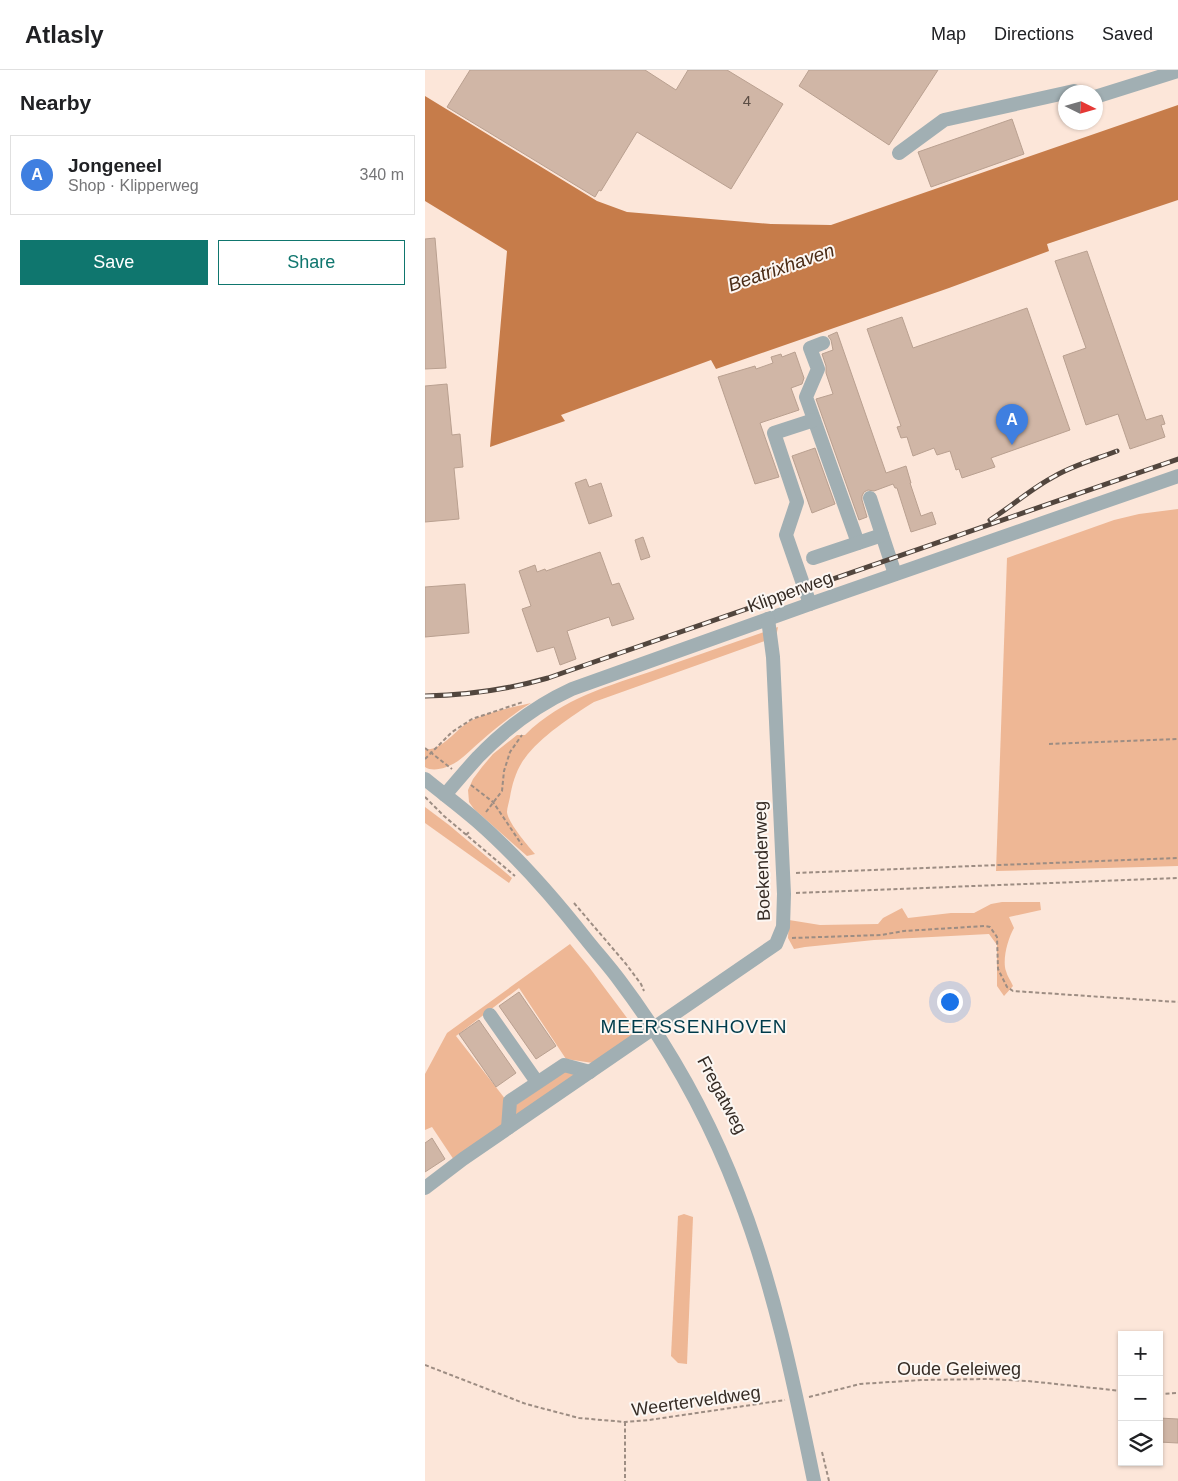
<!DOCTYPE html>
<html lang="en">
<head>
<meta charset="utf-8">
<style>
	body { margin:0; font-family:Helvetica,sans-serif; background:#f6f6f6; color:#202124 }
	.controls { position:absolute; right:15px; bottom:15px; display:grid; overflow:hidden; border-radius:0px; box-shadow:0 1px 4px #0004 }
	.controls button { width:45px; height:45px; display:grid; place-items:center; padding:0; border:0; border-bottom:1px solid #e0e0e0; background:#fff; color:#202124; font:25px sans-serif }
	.compass { position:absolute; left:633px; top:15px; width:45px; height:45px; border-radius:50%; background:#fff; box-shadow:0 1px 4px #0004; rotate:95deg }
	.you { position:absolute; left:524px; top:931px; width:18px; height:18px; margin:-12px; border:4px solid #fff; border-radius:50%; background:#1a73e8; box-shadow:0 0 0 8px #1a73e833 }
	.badge { display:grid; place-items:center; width:32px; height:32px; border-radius:50%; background:#0f766e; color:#fff; font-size:16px; font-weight:700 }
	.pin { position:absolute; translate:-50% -41px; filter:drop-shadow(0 1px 2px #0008) }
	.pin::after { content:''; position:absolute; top:26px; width:18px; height:15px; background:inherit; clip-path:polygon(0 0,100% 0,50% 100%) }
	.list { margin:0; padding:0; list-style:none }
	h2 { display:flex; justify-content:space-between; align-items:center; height:65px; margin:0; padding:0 20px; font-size:21px }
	h2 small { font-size:16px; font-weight:400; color:#757577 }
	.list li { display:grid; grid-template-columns:32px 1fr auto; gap:15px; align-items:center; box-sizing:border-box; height:80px; margin:0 10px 10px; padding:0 10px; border:1px solid #e0e0e0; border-radius:0px }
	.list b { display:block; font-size:19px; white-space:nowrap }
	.list p { margin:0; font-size:16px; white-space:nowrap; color:#757577 }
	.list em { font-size:16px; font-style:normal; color:#757577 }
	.actions { display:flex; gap:10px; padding:15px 20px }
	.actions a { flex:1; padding:11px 0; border:1px solid #0f766e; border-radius:0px; text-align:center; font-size:18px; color:#0f766e }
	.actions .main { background:#0f766e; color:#fff }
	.icon { flex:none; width:28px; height:28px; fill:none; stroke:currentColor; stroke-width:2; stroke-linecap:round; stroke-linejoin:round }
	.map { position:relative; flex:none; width:753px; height:1411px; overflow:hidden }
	header { display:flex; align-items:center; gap:30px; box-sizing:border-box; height:70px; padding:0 25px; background:#fff; border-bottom:1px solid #e0e0e0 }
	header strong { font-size:24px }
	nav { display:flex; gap:28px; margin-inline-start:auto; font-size:18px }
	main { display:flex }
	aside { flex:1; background:#fff }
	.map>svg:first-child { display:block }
	.green { fill:#eeb795 }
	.water { fill:#c67c4a }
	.building { fill:#d0b6a6; stroke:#b9a090 }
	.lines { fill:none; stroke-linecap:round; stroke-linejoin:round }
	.path { stroke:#9d8d83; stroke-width:2; stroke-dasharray:4 2.5; stroke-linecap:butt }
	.minor { stroke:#a1afb3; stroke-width:14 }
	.rail-casing { stroke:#52463e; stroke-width:5 }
	.rail { stroke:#fcf7f3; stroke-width:3; stroke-dasharray:9; stroke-linecap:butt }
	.labels { text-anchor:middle; stroke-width:4; stroke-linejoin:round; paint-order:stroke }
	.number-label { font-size:15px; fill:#5c4e45 }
	.street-label { font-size:18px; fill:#362c25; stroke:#fcf7f3 }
	.water-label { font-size:19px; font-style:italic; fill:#4b2c16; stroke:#fcf7f3 }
	.neighbourhood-label { font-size:19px; letter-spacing:1px; fill:#003b4a; stroke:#fcf7f3 }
</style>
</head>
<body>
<header>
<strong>Atlasly</strong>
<nav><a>Map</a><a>Directions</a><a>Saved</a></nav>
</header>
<main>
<aside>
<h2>Nearby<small></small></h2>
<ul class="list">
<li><span class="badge" style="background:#3f7fe0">A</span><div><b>Jongeneel</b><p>Shop · Klipperweg</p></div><em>340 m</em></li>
</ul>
<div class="actions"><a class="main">Save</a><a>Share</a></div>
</aside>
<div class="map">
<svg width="753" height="1411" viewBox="0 0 753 1411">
	<rect width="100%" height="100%" fill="#fce6d9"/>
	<!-- green -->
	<g class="green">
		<path d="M753 439V796L571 801 582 488 689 450 714 444Z"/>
		<path d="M353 557 351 567 169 632C148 645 114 668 100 688 92 698 87 714 85 727 84 732 82 738 82 742 83 753 103 776 110 784L102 786 49 739 44 732 43 720 48 709 57 697 68 684 92 665H100C137 628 184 616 233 599 273 585 313 571 353 557Z"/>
		<path d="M106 633C88 644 72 657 56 671 49 677 41 685 33 691 24 697 9 703 0 697V679C15 682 31 660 42 653 58 643 88 637 106 633Z"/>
		<path d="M0 737 24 755 87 808 84 813 0 753Z"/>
		<path d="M577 832H615L616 840 584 847 589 858C583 868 577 890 581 901 582 906 586 911 588 916L579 926 572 916V875L564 864 449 870 380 877 369 879 363 868 364 850 395 855 453 854 458 848 477 838 483 848 526 843H549L566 834Z"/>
		<path d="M145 874 164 897 211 960 204 968 168 993 141 989 94 918 31 966 81 1030 80 1054 29 1090 7 1057 0 1060V1004L22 963Z"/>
		<path d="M143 999 157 1003 88 1050V1037Z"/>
		<path d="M259 1144 268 1147 262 1294 253 1293 246 1286 253 1146Z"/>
	</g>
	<!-- water -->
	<path class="water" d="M0 26 172 131 202 142 346 154 406 155 753 35V130L622 174 624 181 524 218 291 299 286 290 136 345 140 351 65 377 82 181 0 131Z"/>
	<!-- building -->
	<g class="building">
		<path d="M45 0H220L251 20 263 0H302L358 34 306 119 212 62 176 121 174 120 170 127 22 37Z"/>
		<path d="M384 0H513L464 75 374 16Z"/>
		<path d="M587 49 599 84 506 117 493 82Z"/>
		<path d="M10 168 21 298 0 299V169Z"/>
		<path d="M662 181 721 350 737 345 740 354 736 355 740 367 705 379 693 344 661 355 638 286 661 278 630 191Z"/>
		<path d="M602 238 645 360 566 388 570 397 537 408 534 399 531 400 525 381 512 385 509 378 488 386 482 367 476 368 472 357 476 356 442 259 477 247 488 278Z"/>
		<path d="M412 262 461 403 481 396 486 413H485L496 446 507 442 511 454 486 462 472 418H470L468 414 449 421 443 420 439 422 437 426V430L442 447 434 450 391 329 408 324 401 303V296L397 284 408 280 406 270 403 266Z"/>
		<path d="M370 282 379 308 377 314 366 318 374 340 335 353 354 407 330 414 293 307 330 296 331 299 348 293 346 287 356 284 357 287Z"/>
		<path d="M22 314 27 365 35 364 38 397 29 398 34 449 0 452V316Z"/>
		<path d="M390 378 410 434 387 443 367 386Z"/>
		<path d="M161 409 164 417 176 413 187 446 164 454 150 413Z"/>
		<path d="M218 467 225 487 216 490 210 470Z"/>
		<path d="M175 482 187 515 194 513 209 549 187 556 184 547 142 561 151 589 135 595 129 577 112 582 97 539 106 536 94 501 110 495 112 502 120 499 121 501Z"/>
		<path d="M40 514 44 563 0 567V517Z"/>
		<path d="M94 922 131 976 111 989 74 936Z"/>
		<path d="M54 950 91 1003 71 1017 34 964Z"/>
		<path d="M7 1068 20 1089 0 1102V1073Z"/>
		<path d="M734 1348 753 1349V1373L734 1372Z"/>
	</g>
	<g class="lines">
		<!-- path -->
		<g class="path">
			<path d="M624 674 753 669"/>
			<path d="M0 678 27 699"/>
			<path d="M0 689 27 662 47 649 98 632"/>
			<path d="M46 715 68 732 97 775"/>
			<path d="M0 727 19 746 90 806"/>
			<path d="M61 742 77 721 79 701 85 682 97 665"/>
			<path d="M41 765 45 761"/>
			<path d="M371 803 753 788"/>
			<path d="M371 823 753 808"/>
			<path d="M149 833 201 894 216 914 219 921"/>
			<path d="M367 868 456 865 479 861 560 856 565 857 572 867 573 899 582 917 588 921 753 932"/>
			<path d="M0 1295 101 1334 154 1348 200 1352 224 1350 360 1330"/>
			<path d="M734 1324 753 1323"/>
			<path d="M384 1327 435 1314 496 1310 563 1309 603 1311 697 1321"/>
			<path d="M200 1352V1411"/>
			<path d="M397 1382 404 1411"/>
		</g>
		<!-- minor -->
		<g class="minor">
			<path d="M670 27 753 1"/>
			<path d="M474 83 519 50 649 21 651 22"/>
			<path d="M398 273 385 278 393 299 381 327 433 473"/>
			<path d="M445 428 470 504"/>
			<path d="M388 488 457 465"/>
			<path d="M385 534 361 465 372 432 349 363 389 350"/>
			<path d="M0 709C17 723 35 736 52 751 92 786 128 827 161 869 172 883 184 896 195 911 243 975 284 1048 313 1124 349 1216 369 1314 389 1411"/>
			<path d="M20 725C31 712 42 699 53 687 80 659 112 635 147 619L385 534 753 406"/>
			<path d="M65 945 112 1012"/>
			<path d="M83 1058 85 1031 139 995 165 1002"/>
			<path d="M0 1118 38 1089 351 874 358 857 359 824 348 587 343 549"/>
		</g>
		<!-- rail casing -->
		<g class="rail-casing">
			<g id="rail">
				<path d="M565 450C587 436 607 418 630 406 649 395 671 389 692 381"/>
				<path d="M0 626C44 625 81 620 123 608L753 389"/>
			</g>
		</g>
		<!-- rail -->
		<use href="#rail" class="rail"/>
	</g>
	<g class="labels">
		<!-- number labels -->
		<g class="number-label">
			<text x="322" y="36">4</text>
		</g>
		<!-- street labels -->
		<g class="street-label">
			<text transform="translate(365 522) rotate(-20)" y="6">Klipperweg</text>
			<text transform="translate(337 791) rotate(-92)" y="6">Boekenderweg</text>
			<text transform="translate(297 1025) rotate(62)" y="6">Fregatweg</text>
			<text x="534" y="1305">Oude Geleiweg</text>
			<text transform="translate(271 1331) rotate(-8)" y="6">Weerterveldweg</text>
		</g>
		<!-- water labels -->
		<g class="water-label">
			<text transform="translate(356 197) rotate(-19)" y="7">Beatrixhaven</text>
		</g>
		<!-- neighbourhood labels -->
		<g class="neighbourhood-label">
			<text x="269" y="963">MEERSSENHOVEN</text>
		</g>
	</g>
</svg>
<div class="controls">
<button>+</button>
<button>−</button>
<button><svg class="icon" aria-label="layers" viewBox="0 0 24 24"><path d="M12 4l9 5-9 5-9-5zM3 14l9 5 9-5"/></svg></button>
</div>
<svg class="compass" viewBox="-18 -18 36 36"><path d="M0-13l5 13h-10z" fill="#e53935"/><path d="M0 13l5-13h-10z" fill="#757577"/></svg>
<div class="you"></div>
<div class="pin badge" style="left:587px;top:375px;background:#3f7fe0">A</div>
</div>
</main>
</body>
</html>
